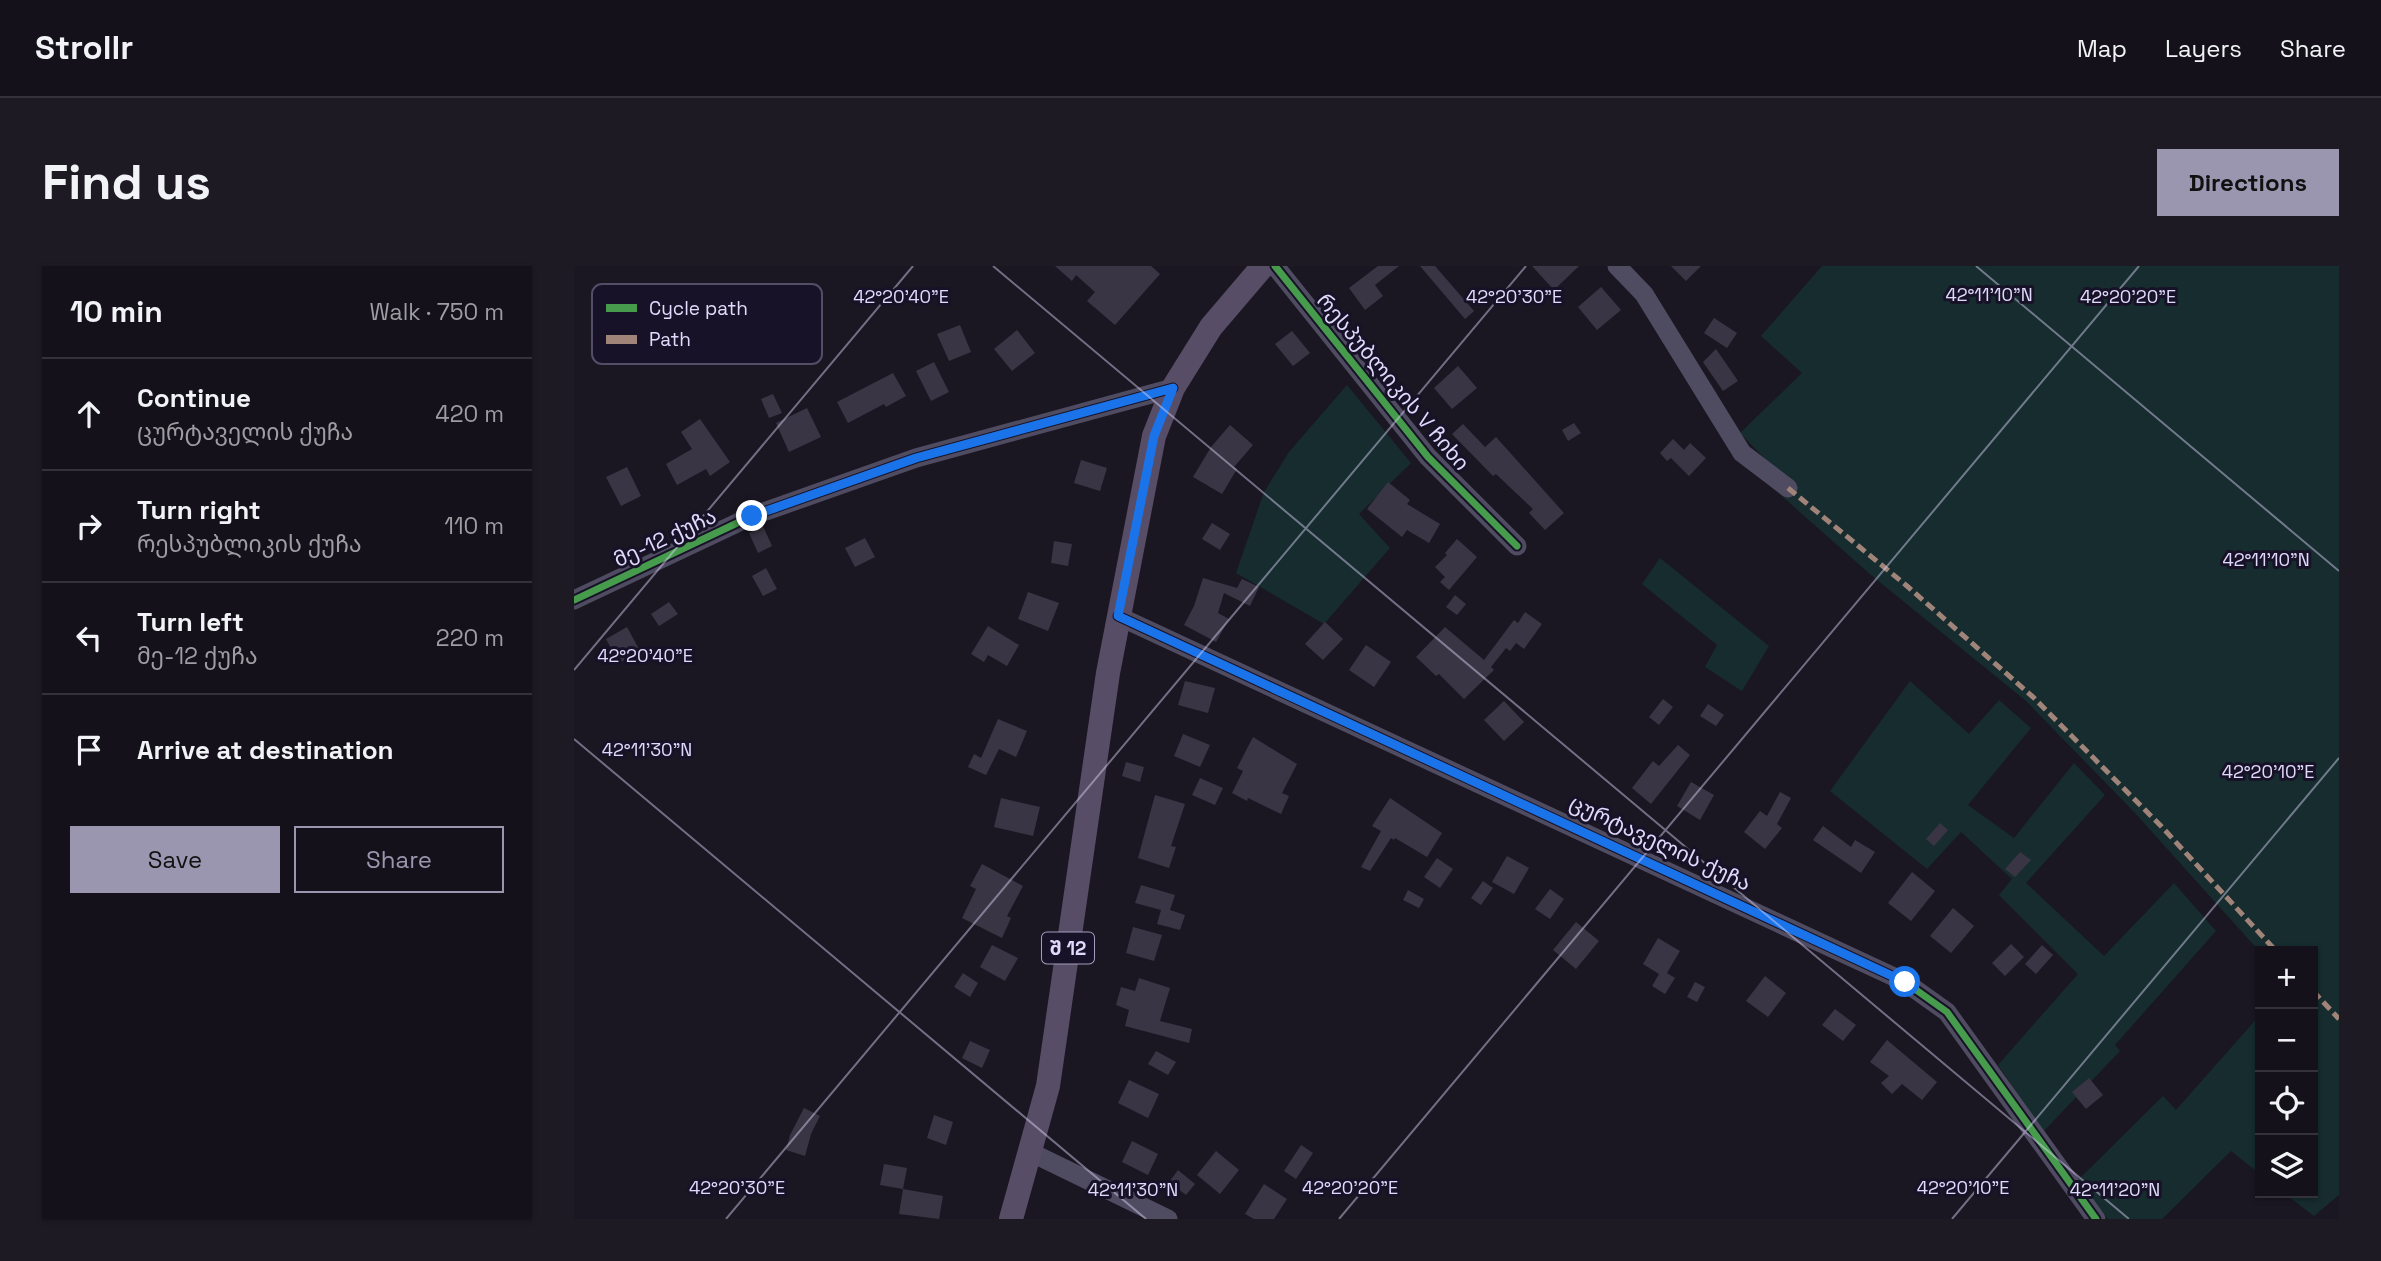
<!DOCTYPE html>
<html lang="en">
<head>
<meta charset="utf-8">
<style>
	body { margin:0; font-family:"Space Grotesk","Noto Sans Georgian",sans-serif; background:#1d1a23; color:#f1f3f6 }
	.controls { position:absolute; right:21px; bottom:21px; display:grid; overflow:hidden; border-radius:0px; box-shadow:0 2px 5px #0004 }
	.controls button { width:63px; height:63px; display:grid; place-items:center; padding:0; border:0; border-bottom:2px solid #333139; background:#14111a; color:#f1f3f6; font:35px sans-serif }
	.stop { position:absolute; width:21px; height:21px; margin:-16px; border:5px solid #1a73e8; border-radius:50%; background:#fff }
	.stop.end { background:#1a73e8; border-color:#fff; box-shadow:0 2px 7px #0008 }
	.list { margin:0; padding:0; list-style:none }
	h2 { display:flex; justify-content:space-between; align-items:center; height:91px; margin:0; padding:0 28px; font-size:30px }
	h2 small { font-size:23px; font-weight:400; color:#9d9da2 }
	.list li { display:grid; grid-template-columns:46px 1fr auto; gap:21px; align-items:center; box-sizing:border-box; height:112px; padding:0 28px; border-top:2px solid #333139 }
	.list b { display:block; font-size:26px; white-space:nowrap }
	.list p { margin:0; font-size:23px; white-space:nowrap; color:#9d9da2 }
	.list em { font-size:23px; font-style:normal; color:#9d9da2 }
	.actions { display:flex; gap:14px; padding:21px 28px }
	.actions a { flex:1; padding:16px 0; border:2px solid #9b96b0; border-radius:0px; text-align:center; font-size:24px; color:#9b96b0 }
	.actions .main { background:#9b96b0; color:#111 }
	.icon { flex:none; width:38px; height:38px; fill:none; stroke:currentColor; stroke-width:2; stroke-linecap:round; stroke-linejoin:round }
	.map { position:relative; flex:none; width:1765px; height:953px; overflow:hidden; border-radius:0px }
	header { display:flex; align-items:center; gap:42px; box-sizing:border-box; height:98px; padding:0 35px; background:#14111a; border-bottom:2px solid #333139 }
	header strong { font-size:33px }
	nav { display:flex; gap:38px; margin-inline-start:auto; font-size:24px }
	.intro { display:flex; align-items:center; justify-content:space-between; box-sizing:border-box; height:168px; padding:0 42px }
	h1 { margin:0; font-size:49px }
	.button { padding:18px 32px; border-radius:0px; background:#9b96b0; color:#111; font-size:24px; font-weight:700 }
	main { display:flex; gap:42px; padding:0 42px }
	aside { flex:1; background:#14111a; border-radius:0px; box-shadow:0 2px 5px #0004 }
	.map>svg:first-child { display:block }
	.green { fill:#162c2e }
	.building { fill:#393544 }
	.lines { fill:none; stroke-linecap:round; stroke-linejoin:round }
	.minor { stroke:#4f4c62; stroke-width:19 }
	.major { stroke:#584d66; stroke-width:24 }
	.quiet { stroke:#a18479; stroke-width:5; stroke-dasharray:10 5; stroke-linecap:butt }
	.cycleway-casing { stroke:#171227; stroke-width:11 }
	.cycleway { stroke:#469c4c; stroke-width:7 }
	.route { stroke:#1a73e8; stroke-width:9 }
	.ticks { fill:none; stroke:#e0dafc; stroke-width:2; stroke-opacity:0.45 }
	.labels { text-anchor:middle; stroke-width:6; stroke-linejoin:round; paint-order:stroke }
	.shield { fill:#171227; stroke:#a49ebc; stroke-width:2 }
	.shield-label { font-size:19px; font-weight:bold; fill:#e0dafc }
	.street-label { font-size:21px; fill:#e0dafc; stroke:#171227 }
	.key { fill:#171227; stroke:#534e67; stroke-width:2 }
	.key-label { font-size:19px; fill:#e0dafc }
	.ticks-label { font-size:18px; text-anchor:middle; fill:#e0dafc; stroke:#171227; stroke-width:6; stroke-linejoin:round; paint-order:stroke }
</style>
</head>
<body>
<header>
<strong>Strollr</strong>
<nav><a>Map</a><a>Layers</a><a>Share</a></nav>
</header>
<div class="intro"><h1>Find us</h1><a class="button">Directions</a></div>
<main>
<aside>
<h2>10 min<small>Walk · 750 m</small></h2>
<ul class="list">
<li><svg class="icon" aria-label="ahead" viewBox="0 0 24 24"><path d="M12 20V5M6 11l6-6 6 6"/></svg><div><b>Continue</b><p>ცურტაველის ქუჩა</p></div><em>420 m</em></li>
<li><svg class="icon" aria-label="right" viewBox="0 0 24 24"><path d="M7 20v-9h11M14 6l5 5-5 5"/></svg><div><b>Turn right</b><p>რესპუბლიკის ქუჩა</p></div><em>110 m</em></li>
<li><svg class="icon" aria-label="left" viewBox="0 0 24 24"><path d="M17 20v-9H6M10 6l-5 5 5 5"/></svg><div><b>Turn left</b><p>მე-12 ქუჩა</p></div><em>220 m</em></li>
<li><svg class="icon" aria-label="arrive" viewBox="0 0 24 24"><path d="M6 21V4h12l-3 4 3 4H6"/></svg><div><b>Arrive at destination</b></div></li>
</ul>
<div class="actions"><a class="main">Save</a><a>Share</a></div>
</aside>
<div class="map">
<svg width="1765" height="953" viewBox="0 0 1765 953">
	<rect width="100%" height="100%" fill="#1a1722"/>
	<!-- green -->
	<g class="green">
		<path d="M1248 0H1765V929L1740 950 1710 927H1739V685L1686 686 1560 546 1452 435 1297 309 1185 210 1193 195 1166 167 1228 107 1187 70Z"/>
		<path d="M773 119 837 197 785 248 816 282 750 358 662 307 690 226 715 186Z"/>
		<path d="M1086 292 1195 380 1168 425 1131 401 1143 379 1068 318Z"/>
		<path d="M1336 415 1395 468 1425 434 1457 462 1394 539 1440 572 1500 497 1531 529 1452 617 1530 690 1600 617 1642 665 1541 779 1546 785 1469 866 1424 799 1504 708 1425 629 1438 613 1387 566 1353 603 1256 525Z"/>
		<path d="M1686 749V908L1657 885 1588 953H1534L1503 915 1589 830 1602 844Z"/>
	</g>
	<!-- building -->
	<g class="building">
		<path d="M481 0H577L586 8 541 59 513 35 521 26 502 9 498 15Z"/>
		<path d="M804 0H825L801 19 809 30 791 44 775 22Z"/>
		<path d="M846 0H861L900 45 891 53Z"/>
		<path d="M958 0H1005L980 24Z"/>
		<path d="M1097 0H1127L1112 15Z"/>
		<path d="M1027 21 1047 44 1023 64 1004 41Z"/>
		<path d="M1140 52 1163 67 1153 82 1130 67Z"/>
		<path d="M386 59 397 86 375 95 363 68Z"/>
		<path d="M443 64 461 87 438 105 420 83Z"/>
		<path d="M718 65 736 87 719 100 701 78Z"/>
		<path d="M1142 83 1164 115 1149 125 1129 96Z"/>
		<path d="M360 96 375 126 357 135 342 105Z"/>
		<path d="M884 100 903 122 878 143 860 122Z"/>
		<path d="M319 107 332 130 312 141 310 138 274 157 263 136Z"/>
		<path d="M199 128 208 147 195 152 187 133Z"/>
		<path d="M233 142 247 171 215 186 202 157Z"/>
		<path d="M126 153 156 196 136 210 132 203 103 219 92 198 118 183 107 166Z"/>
		<path d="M1000 157 1007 167 994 175 988 164Z"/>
		<path d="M889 158 911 181 922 171 990 247 971 264 955 247 959 243 922 208 919 210 878 168Z"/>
		<path d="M656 159 679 179 660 201 663 203 648 228 619 211 637 181Z"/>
		<path d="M1099 173 1110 184 1116 177 1132 192 1115 210 1097 192 1093 195 1086 187Z"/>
		<path d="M507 194 533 202 526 225 500 217Z"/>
		<path d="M53 201 67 230 47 240 32 211Z"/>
		<path d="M814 216 836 234 833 238 866 258 855 277 833 264 828 271 793 243Z"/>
		<path d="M638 257 656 268 646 284 628 273Z"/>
		<path d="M189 260 198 280 184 287 175 267Z"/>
		<path d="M291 272 301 291 281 301 271 282Z"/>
		<path d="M883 273 903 291 875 324 866 316 871 311 861 301 873 289 871 287Z"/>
		<path d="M480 275 498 278 494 300 477 297Z"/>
		<path d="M192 302 203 323 189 330 178 310Z"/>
		<path d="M629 312 663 322 668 313 685 321 676 340 650 327 644 347 655 353 642 376 610 359 620 340Z"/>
		<path d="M454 326 485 337 474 365 444 353Z"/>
		<path d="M881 329 892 338 883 349 872 341Z"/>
		<path d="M95 336 104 348 85 360 77 348Z"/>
		<path d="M951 346 968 358 950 383 942 377 936 385 932 382 917 401 920 404 890 433 865 408 862 410 842 391 871 361 910 394 940 354 944 357Z"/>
		<path d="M751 356 769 373 749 394 731 378Z"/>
		<path d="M414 360 445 379 433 400 414 389 410 396 397 388Z"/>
		<path d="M53 361 66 385 45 397 32 373Z"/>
		<path d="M792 379 817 396 800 421 775 404Z"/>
		<path d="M611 415 641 422 634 447 604 439Z"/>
		<path d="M1089 433 1099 441 1085 459 1075 451Z"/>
		<path d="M930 435 950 456 930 475 910 454Z"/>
		<path d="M1134 438 1150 449 1142 460 1126 450Z"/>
		<path d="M424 453 453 465 442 491 425 483 412 509 394 501 400 488 407 492Z"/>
		<path d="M609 468 636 479 626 501 600 490Z"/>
		<path d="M679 471 723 498 708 527 715 530 707 548 674 532 673 535 658 527 669 505 663 502Z"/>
		<path d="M1104 479 1116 489 1077 538 1058 522 1079 495 1085 500Z"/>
		<path d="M552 496 570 501 566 516 548 510Z"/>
		<path d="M626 512 649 522 641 539 618 529Z"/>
		<path d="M1117 516 1140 529 1126 554 1103 540Z"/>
		<path d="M1206 526 1217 532 1203 558 1208 562 1191 583 1170 566 1186 545 1193 550Z"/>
		<path d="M581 529 611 538 597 580 602 581 595 602 564 592Z"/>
		<path d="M427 532 466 541 459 570 420 561Z"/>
		<path d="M816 532 868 567 853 591 821 572 820 574 817 572 796 605 787 601 807 565 798 560Z"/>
		<path d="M1366 557 1374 564 1360 580 1352 573Z"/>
		<path d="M1249 560 1277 581 1281 574 1301 586 1287 607 1239 574Z"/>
		<path d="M1446 586 1457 594 1441 611 1431 603Z"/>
		<path d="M933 590 955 602 940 628 918 616Z"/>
		<path d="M863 592 879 603 866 622 850 611Z"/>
		<path d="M408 598 449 620 433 650 437 652 428 672 388 652 402 623 396 620Z"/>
		<path d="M1338 606 1361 625 1337 655 1314 637Z"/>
		<path d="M909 615 919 622 907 639 897 632Z"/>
		<path d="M567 619 601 629 596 644 611 649 606 664 583 658 587 644 561 637Z"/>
		<path d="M976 623 990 633 976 653 961 643Z"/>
		<path d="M834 624 850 633 845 642 829 634Z"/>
		<path d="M1379 642 1400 660 1377 687 1356 670Z"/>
		<path d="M1002 656 1025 675 1002 703 979 684Z"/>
		<path d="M559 661 588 669 580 695 552 687Z"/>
		<path d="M1084 672 1106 685 1093 707 1101 712 1091 728 1078 720 1085 708 1069 698Z"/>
		<path d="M1437 678 1450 691 1431 710 1418 697Z"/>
		<path d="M418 679 444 692 431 715 406 701Z"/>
		<path d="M1468 679 1479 689 1462 708 1451 698Z"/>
		<path d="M389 707 404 717 396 731 380 721Z"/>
		<path d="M1191 710 1212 727 1194 751 1172 735Z"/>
		<path d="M565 712 596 722 586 755 618 763 615 777 551 760 555 744 542 739 547 721 561 725Z"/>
		<path d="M1121 716 1131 721 1123 736 1113 731Z"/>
		<path d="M1261 743 1282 759 1269 775 1248 759Z"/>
		<path d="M1313 774 1363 816 1348 834 1328 818 1318 828 1307 817 1315 810 1296 796Z"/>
		<path d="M396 775 416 784 408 802 388 792Z"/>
		<path d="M582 785 602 796 594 809 574 798Z"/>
		<path d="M1515 812 1529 829 1512 843 1498 826Z"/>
		<path d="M555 814 585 828 574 852 544 837Z"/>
		<path d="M230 842 246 850 237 868 231 890 212 884 216 869Z"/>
		<path d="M360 849 379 856 372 879 353 872Z"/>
		<path d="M558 875 584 888 574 909 548 896Z"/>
		<path d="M727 879 739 887 722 913 710 905Z"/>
		<path d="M642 885 665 904 646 928 623 909Z"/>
		<path d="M310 898 333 902 329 923 306 919Z"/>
		<path d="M604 904 621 918 612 929 595 916Z"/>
		<path d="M690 918 713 933 700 953H680L671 948Z"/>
		<path d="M329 923 369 930 365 953 325 948Z"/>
	</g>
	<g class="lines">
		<!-- minor -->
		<g class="minor">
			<path d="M701 0 854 191 943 280"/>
			<path d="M1043 0 1070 28 1168 187 1214 222"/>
			<path d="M0 334 178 250 342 192 599 122"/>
			<path d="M544 350 1331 716 1373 746 1522 953"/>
			<path d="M456 886 594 953"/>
		</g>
		<!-- major -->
		<path class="major" d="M437 953 474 820 534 407 580 170 599 122 637 61 689 0"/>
		<!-- quiet -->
		<g class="quiet">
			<path d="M1214 222 1333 320 1459 431 1587 560 1702 685"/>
			<path d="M1739 725 1765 753"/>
		</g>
		<!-- cycleway casing -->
		<g class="cycleway-casing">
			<g id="cycleway">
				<path d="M701 0 854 191 943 280"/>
				<path d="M0 334 178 250 342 192 599 122"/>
				<path d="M544 350 1331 716 1373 746 1522 953"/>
			</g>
		</g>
		<!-- cycleway -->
		<use href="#cycleway" class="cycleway"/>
	</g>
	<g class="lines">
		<!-- route -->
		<path class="route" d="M178 250 342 192 599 122 580 170 544 350 1331 716"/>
	</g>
	<!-- ticks -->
	<path class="ticks" d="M419 0 1555 953M1402 0 1765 305M0 404 339 0M0 473 572 953M152 953 952 0M765 953 1565 0M1378 953 1765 492"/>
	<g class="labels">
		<!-- shield labels -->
		<rect class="shield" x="468" y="666.5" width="52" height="31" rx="5"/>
		<g class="shield-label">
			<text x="494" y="689">შ 12</text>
		</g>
		<!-- street labels -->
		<g class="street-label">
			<text transform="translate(819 116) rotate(50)" y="7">რესპუბლიკის V ჩიხი</text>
			<text transform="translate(91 272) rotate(-25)" y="7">მე-12 ქუჩა</text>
			<text transform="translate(1086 577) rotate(25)" y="7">ცურტაველის ქუჩა</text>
		</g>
	</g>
	<!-- legend -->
	<rect x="18" y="18" width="230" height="80" rx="10" class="key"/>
	<rect x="32" y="38" width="31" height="8" fill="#469c4c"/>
	<rect x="32" y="69" width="31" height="9" fill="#a18479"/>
	<g class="key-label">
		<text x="75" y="49">Cycle path</text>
		<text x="75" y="80">Path</text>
	</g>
	<g class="ticks-label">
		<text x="1415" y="35">42°11'10"N</text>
		<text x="327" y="37">42°20'40"E</text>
		<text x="940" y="37">42°20'30"E</text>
		<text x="1554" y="37">42°20'20"E</text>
		<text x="1692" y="300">42°11'10"N</text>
		<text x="71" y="396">42°20'40"E</text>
		<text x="73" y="490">42°11'30"N</text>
		<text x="1694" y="512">42°20'10"E</text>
		<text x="163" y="928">42°20'30"E</text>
		<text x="776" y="928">42°20'20"E</text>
		<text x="1389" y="928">42°20'10"E</text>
		<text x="559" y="930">42°11'30"N</text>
		<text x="1541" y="930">42°11'20"N</text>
	</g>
</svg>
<div class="controls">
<button>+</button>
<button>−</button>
<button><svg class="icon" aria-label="locate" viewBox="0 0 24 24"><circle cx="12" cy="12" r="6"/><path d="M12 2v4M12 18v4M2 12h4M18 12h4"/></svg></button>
<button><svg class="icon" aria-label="layers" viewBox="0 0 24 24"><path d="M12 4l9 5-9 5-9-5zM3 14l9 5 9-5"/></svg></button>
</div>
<div class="stop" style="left:1331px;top:716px"></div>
<div class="stop end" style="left:178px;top:250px"></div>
</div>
</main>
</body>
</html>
